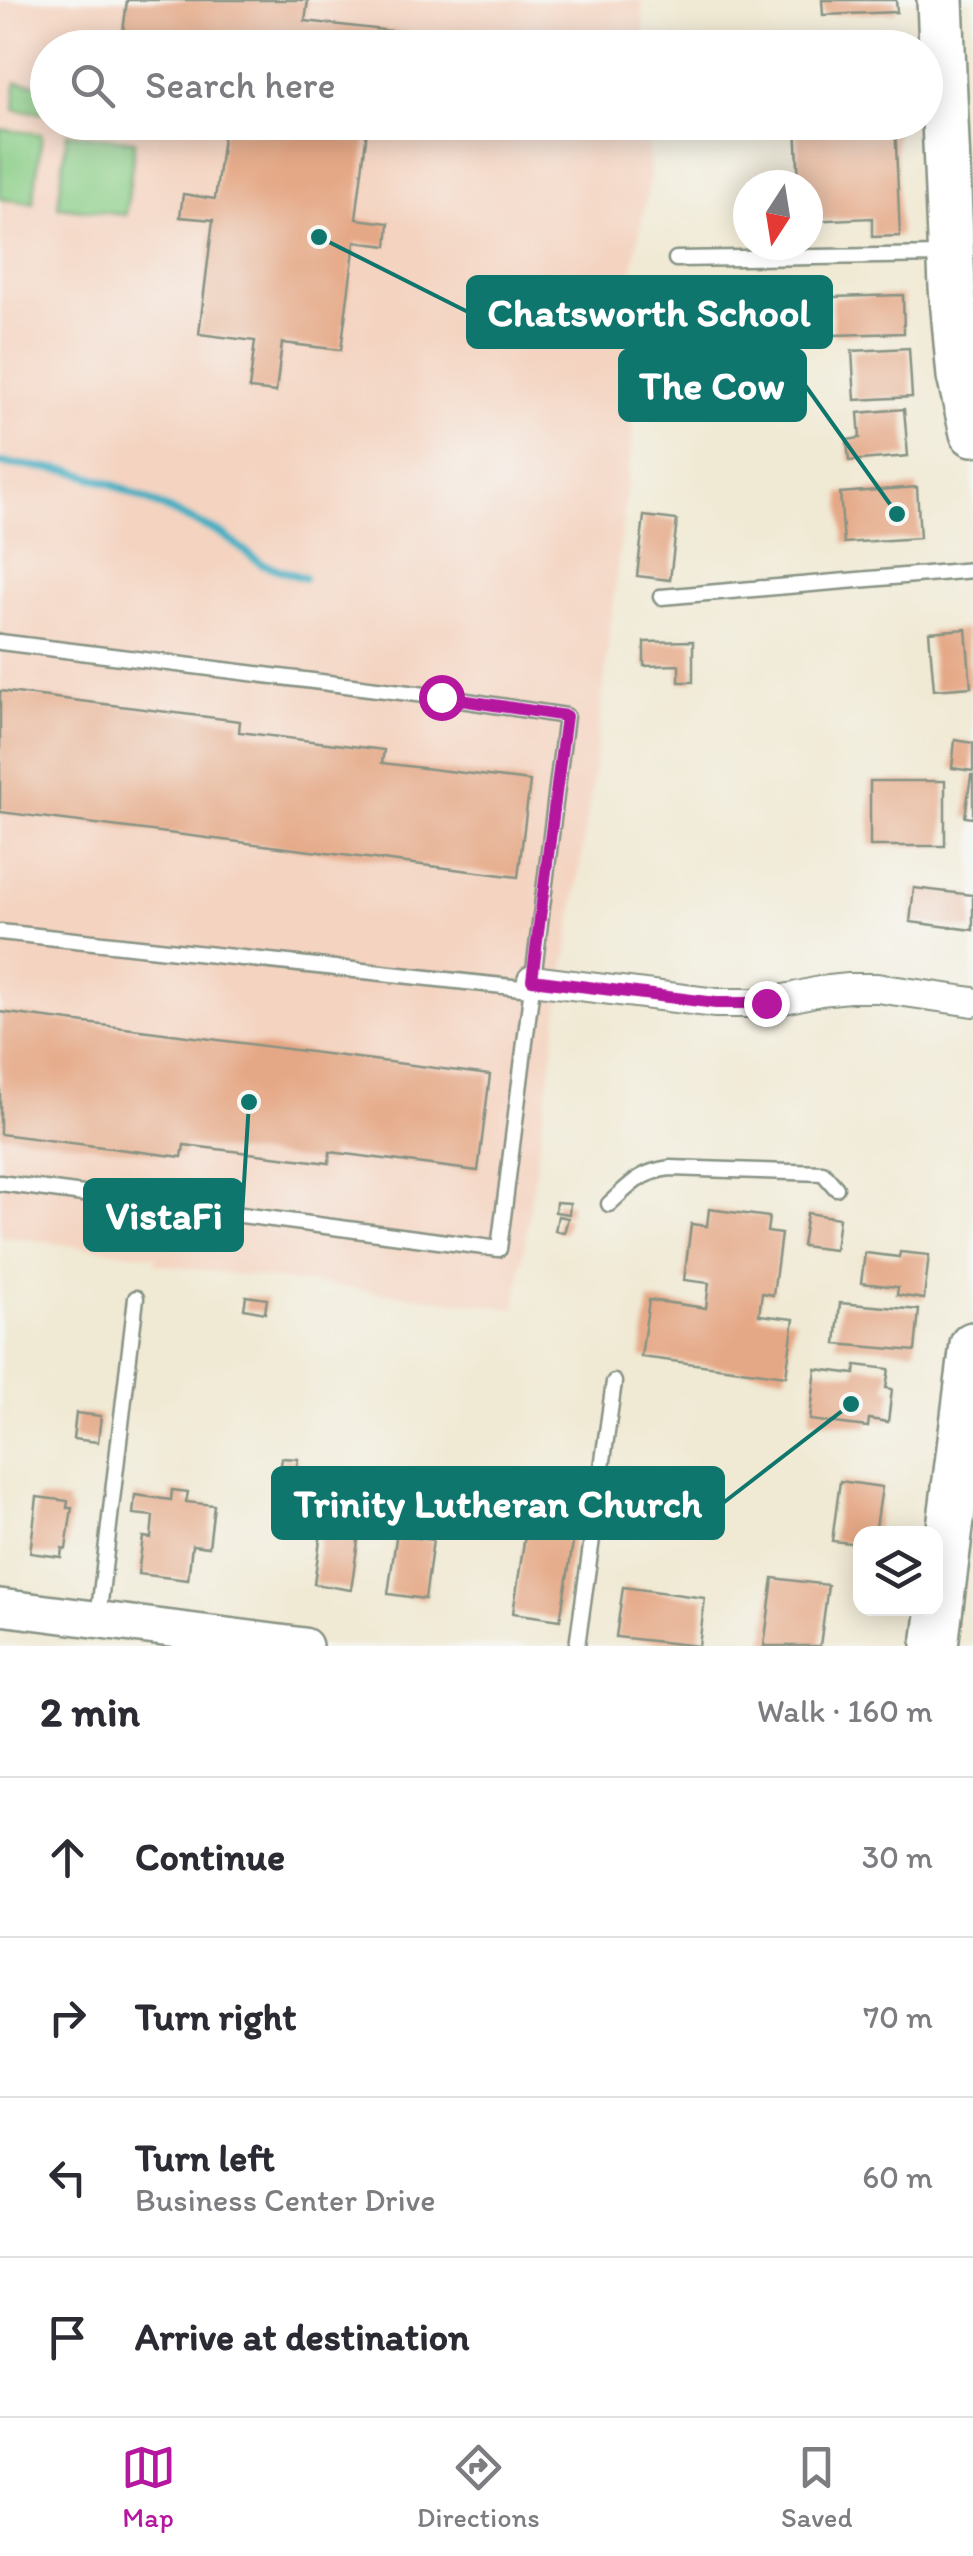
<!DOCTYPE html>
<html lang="en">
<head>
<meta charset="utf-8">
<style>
	body { margin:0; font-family:Itim,sans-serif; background:#f2f2f3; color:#2b2b33 }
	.controls { position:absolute; right:30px; bottom:30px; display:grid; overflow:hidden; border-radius:20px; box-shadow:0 5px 25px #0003 }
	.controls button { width:90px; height:90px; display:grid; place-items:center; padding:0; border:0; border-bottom:2px solid #e1e1e2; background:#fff; color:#2b2b33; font:50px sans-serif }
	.compass { position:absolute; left:733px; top:170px; width:90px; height:90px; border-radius:50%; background:#fff; box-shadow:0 5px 25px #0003; rotate:192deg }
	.stop { position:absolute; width:30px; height:30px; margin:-22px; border:8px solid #b5179e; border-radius:50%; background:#fff }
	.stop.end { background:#b5179e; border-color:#fff; box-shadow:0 2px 10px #0008 }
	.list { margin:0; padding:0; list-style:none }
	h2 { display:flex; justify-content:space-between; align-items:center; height:130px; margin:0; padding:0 40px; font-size:42px }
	h2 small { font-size:32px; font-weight:400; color:#7c7c81 }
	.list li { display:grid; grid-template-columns:65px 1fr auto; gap:30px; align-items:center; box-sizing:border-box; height:160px; padding:0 40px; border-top:2px solid #e1e1e2 }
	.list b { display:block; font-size:38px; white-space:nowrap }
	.list p { margin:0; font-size:32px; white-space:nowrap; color:#7c7c81 }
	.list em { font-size:32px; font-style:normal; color:#7c7c81 }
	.icon { flex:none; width:55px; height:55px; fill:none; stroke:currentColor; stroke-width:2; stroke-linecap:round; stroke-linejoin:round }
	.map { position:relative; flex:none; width:973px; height:1646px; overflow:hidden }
	.search { position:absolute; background:#fff; box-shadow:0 5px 25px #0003; left:30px; right:30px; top:30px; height:110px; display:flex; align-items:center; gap:25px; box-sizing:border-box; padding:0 35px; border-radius:55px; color:#7c7c81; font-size:38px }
	.sheet { height:770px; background:#fff }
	nav { display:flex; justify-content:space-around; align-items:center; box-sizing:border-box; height:140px; border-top:2px solid #e1e1e2; background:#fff; font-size:28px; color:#7c7c81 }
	nav a { display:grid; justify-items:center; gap:5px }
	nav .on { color:#b5179e }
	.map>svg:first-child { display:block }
	.built { fill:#f4d3c0 }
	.green { fill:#89cd86; stroke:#54855d; stroke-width:2.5 }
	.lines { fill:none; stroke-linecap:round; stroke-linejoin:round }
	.stream { stroke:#43aec2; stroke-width:8 }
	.building { fill:#e5a886 }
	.service-casing { stroke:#889384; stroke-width:19 }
	.minor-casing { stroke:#889384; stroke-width:32 }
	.tertiary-casing { stroke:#889384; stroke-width:40 }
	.primary-casing { stroke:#889384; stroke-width:50 }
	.service { stroke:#fff; stroke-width:14 }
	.minor { stroke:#fff; stroke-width:28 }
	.tertiary { stroke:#fff; stroke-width:35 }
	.primary { stroke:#fff; stroke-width:45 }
	.route { stroke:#b5179e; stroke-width:12 }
	.leader { fill:none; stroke:#0f766e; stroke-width:4 }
	.callout-dot { fill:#0f766e; stroke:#f6f6f2; stroke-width:4 }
	.callout { fill:#0f766e; stroke:#0f766e; stroke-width:4 }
	.callout-label { font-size:40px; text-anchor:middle; font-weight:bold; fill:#fff }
</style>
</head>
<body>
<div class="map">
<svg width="973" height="1646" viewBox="0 0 973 1646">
	<rect width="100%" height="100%" fill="#f6f6f2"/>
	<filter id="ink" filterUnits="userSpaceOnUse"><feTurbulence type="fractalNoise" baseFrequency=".01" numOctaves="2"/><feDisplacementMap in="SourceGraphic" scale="20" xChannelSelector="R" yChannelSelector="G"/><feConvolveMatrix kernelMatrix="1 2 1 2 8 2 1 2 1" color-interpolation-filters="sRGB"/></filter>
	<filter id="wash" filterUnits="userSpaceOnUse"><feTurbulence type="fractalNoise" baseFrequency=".0048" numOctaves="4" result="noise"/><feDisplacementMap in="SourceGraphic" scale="40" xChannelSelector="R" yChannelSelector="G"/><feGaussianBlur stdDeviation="2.25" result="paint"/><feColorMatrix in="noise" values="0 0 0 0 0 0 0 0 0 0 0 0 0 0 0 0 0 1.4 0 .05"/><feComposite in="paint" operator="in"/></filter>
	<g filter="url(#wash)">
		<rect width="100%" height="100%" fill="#f0e9d3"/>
		<!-- built -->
		<path class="built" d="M0 0H642L644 47 48 48V122L647 123 650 175 627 299 633 432 594 771 515 1309 155 1264V1256L0 1236Z"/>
		<!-- green -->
		<g class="green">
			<path d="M16 82 47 85V113L14 110Z"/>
			<path d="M0 129 42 134 33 203 0 199Z"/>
			<path d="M67 133 135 141 126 215 58 207Z"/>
		</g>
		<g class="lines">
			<!-- stream -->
			<path class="stream" d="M0 463 72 471 114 485 222 534 262 564 304 578"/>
		</g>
		<g id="blocks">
			<!-- building -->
			<g class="building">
				<path d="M127 0H308L305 21 410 33 408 48H121Z"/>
				<path d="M822 0H896L897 12 823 15Z"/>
				<path d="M225 122H368L356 219 389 223 387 246 355 242 341 350 282 343 276 392 249 389 255 341 199 334 213 220 180 217 183 194 215 199Z"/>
				<path d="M895 122 900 236 872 237V218L808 221V185H799L796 124Z"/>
				<path d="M903 295 904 333 833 335 832 297Z"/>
				<path d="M909 348 912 397 855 400 852 351Z"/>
				<path d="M904 409 908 456 849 461 847 440 860 438 858 413Z"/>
				<path d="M917 487 920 538 844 543 840 493Z"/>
				<path d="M644 516 677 520 670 580 637 576Z"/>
				<path d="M966 629 971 687 934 690 929 632Z"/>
				<path d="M693 641V682H679V665L644 666V642Z"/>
				<path d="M0 691 240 721 239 732 384 750 382 763 530 781 518 877 0 812Z"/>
				<path d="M955 740 973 743V771L952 768Z"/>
				<path d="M971 775H973V818L965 817Z"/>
				<rect x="870" y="781" width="75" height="65"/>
				<path d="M914 888 973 895V930L910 922Z"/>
				<path d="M0 1012 490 1075 478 1171 330 1152 329 1163 184 1145 182 1157 0 1134Z"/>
				<path d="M556 1202 570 1203 569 1214 555 1212Z"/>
				<path d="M709 1209 769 1217 767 1232 781 1234 773 1295 762 1293 759 1315 794 1319 786 1376 641 1357 649 1300 706 1308 709 1283 684 1280 691 1224 707 1226Z"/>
				<path d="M807 1213 839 1218 835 1250 802 1246Z"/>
				<path d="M558 1216 568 1218 564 1233 555 1231Z"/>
				<path d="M900 1252 929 1255 924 1299 897 1295 898 1287 861 1283 865 1253 899 1257Z"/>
				<path d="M246 1296 267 1299 265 1313 244 1309Z"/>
				<path d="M840 1303 919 1310 915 1351 836 1344Z"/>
				<path d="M856 1365 889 1369 886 1388 892 1389 888 1422 869 1419 868 1427 810 1420 816 1369 855 1374Z"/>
				<path d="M76 1413 101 1416 98 1442 73 1439Z"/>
				<path d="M282 1458 298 1459 296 1474 280 1472Z"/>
				<path d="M840 1481 882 1487 875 1534H860V1544L832 1541Z"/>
				<path d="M172 1490 188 1492 186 1502 214 1505 209 1547 192 1545 188 1580 138 1574 143 1537 151 1538 153 1516 133 1514 135 1495 171 1500Z"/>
				<path d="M37 1497 68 1501 67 1508H72L66 1549 62 1548 61 1557 30 1553Z"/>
				<path d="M398 1524 412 1526 410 1537 433 1540 425 1599 388 1594Z"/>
				<path d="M322 1525 338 1527V1531L359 1534 351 1590 314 1584Z"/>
				<path d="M526 1529 574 1537 560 1620 513 1613Z"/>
				<path d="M773 1578 828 1585 820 1646H764Z"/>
				<path d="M623 1587 705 1598 699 1646 616 1637Z"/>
			</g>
		</g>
	</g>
	<g filter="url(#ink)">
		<use href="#blocks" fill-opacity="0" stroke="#889384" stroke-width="2.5"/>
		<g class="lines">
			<!-- service casing -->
			<g class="service-casing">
				<g id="service">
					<path d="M676 259 944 255"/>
					<path d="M661 597 973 570"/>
					<path d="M0 642 441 697 566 716 499 1249 0 1183"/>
					<path d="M0 932 531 989"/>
					<path d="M609 1204C631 1184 640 1172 670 1168L823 1173 836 1188"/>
					<path d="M98 1619 136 1298"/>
					<path d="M577 1646 614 1382"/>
				</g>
			</g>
			<!-- minor casing -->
			<g class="minor-casing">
				<path id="minor" d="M532 980 716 1003H767L820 991 849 988H877L973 1002"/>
			</g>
			<!-- tertiary casing -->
			<g class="tertiary-casing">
				<path id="tertiary" d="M0 1607 304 1646"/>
			</g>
			<!-- primary casing -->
			<g class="primary-casing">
				<g id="primary">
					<path d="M940 0 952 287 960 376 973 433"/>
					<path d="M935 1646 973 1345"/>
				</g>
			</g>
			<!-- service -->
			<use href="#service" class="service"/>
			<!-- minor -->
			<use href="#minor" class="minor"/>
			<!-- tertiary -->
			<use href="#tertiary" class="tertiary"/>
			<!-- primary -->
			<use href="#primary" class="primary"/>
		</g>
	</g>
	<g class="lines" filter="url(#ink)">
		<!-- route -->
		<path class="route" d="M441 697 566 716 532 980 716 1003H766"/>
	</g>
	<!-- callouts -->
	<path class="leader" d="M319 237L468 312M897 514L805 385M249 1102L242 1215M851 1404L723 1503"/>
	<g class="callout-dot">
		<circle cx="319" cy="237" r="10"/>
		<circle cx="897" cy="514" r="10"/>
		<circle cx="249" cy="1102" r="10"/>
		<circle cx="851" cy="1404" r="10"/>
	</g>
	<g class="callout">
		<rect x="468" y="277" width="363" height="70" rx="10"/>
		<rect x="620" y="350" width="185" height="70" rx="10"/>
		<rect x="85" y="1180" width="157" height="70" rx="10"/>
		<rect x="273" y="1468" width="450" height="70" rx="10"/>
	</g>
	<g class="callout-label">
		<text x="649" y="326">Chatsworth School</text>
		<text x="712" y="399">The Cow</text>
		<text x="164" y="1229">VistaFi</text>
		<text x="498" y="1517">Trinity Lutheran Church</text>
	</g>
</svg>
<div class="controls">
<button><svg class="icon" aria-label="layers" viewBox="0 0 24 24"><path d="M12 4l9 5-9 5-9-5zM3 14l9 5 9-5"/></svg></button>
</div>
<svg class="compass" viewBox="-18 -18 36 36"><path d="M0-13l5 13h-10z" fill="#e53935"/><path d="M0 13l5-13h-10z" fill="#7c7c81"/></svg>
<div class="stop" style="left:441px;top:697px"></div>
<div class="stop end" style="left:766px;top:1003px"></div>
<div class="search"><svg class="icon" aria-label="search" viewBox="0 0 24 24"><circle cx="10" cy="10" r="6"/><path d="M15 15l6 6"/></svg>Search here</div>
</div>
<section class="sheet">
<h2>2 min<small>Walk · 160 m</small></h2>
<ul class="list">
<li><svg class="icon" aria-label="ahead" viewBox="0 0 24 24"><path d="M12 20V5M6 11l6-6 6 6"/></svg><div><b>Continue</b></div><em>30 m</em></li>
<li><svg class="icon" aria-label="right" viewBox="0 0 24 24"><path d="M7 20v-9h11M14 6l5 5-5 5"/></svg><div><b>Turn right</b></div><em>70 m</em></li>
<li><svg class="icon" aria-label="left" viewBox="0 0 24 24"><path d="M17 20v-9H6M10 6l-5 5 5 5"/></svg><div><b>Turn left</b><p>Business Center Drive</p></div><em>60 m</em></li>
<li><svg class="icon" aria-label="arrive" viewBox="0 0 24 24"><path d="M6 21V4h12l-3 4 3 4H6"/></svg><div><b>Arrive at destination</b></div></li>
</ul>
</section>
<nav>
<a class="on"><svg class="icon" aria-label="map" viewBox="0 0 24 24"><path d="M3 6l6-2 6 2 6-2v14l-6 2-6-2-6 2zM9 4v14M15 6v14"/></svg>Map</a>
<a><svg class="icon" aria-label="directions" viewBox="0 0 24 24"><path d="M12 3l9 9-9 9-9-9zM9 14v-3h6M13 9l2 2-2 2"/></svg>Directions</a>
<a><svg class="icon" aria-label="saved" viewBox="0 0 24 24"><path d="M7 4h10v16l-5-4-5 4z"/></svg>Saved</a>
</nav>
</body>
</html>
